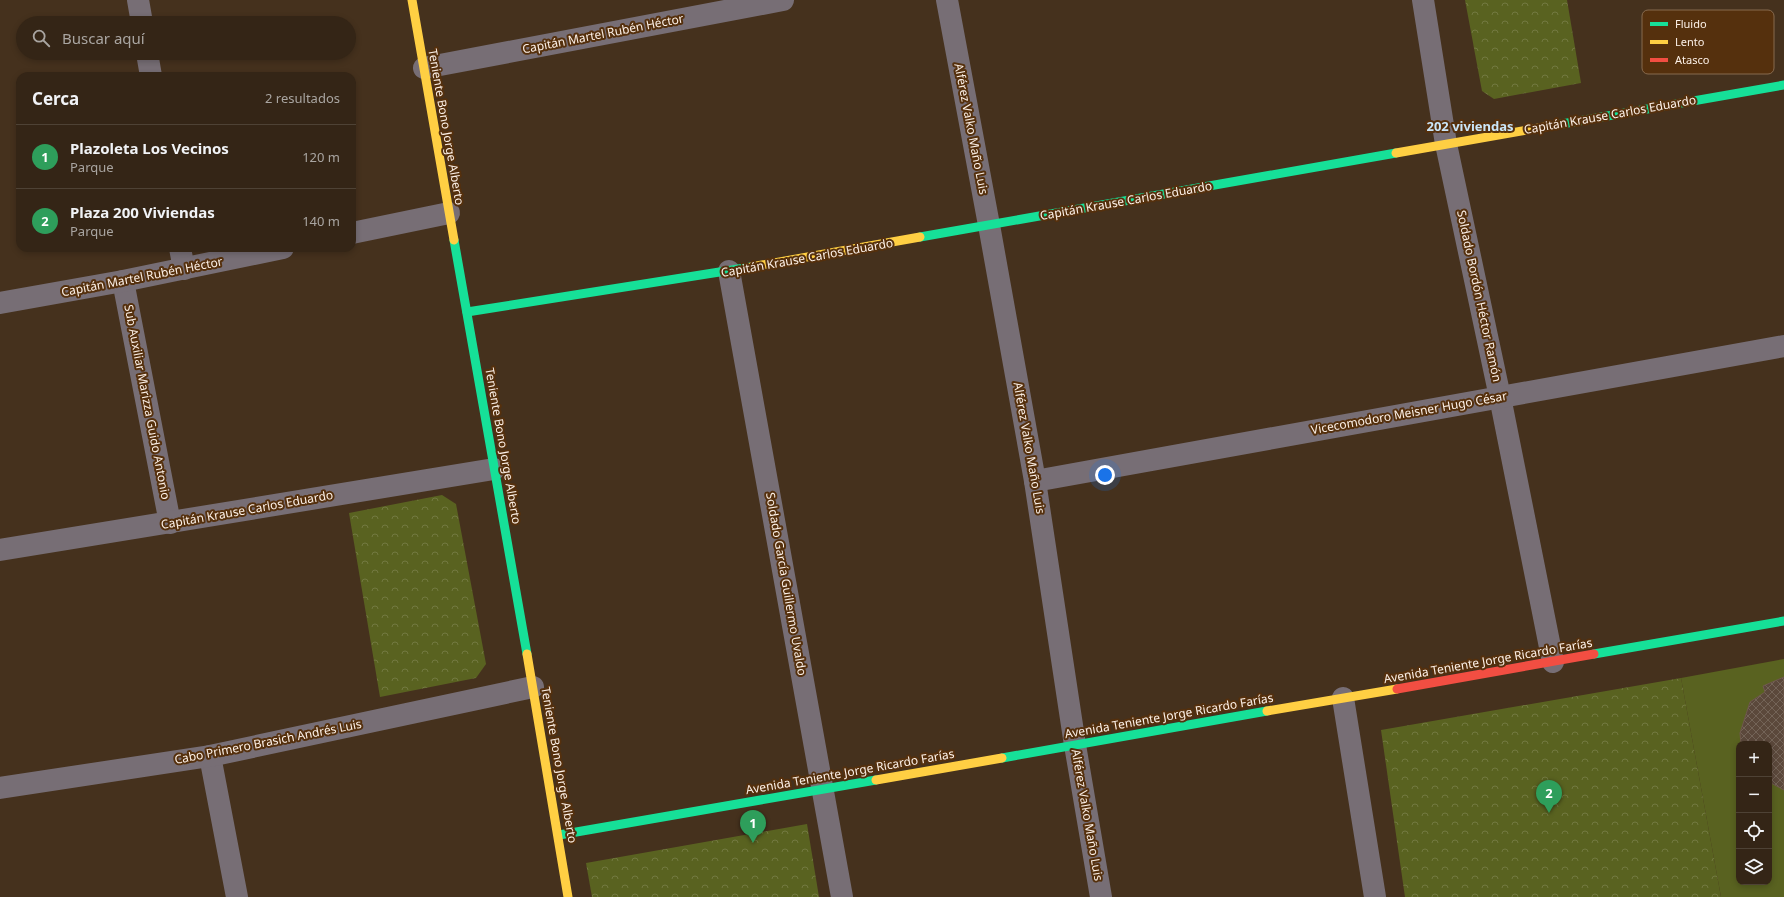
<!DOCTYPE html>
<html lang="es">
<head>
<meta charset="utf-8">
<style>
	body { margin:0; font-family:"Noto Sans",sans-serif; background:#3f3123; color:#f1f3f6 }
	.controls { position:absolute; right:12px; bottom:12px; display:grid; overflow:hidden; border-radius:8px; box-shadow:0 2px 6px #0003 }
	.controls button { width:36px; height:36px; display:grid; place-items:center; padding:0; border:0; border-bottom:1px solid #4e4235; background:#342516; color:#f1f3f6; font:20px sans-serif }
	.you { position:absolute; left:1105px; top:475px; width:14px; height:14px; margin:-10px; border:3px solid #fff; border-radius:50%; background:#1a73e8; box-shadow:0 0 0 6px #1a73e833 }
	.badge { display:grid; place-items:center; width:26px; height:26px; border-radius:50%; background:#d6ab8b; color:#fff; font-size:13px; font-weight:700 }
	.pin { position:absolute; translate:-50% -33px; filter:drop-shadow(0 1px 2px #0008) }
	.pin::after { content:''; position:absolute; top:21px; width:14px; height:12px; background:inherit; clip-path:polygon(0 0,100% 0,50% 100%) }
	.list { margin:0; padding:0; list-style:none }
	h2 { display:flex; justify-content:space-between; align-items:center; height:52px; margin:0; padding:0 16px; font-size:17px }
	h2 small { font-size:13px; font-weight:400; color:#a9a5a1 }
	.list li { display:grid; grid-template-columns:26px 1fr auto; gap:12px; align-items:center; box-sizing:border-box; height:64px; padding:0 16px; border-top:1px solid #4e4235 }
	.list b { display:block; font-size:15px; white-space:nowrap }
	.list p { margin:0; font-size:13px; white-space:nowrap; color:#a9a5a1 }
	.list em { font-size:13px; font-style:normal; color:#a9a5a1 }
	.icon { flex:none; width:22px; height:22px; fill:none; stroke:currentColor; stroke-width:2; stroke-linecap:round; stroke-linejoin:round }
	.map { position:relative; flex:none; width:1784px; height:897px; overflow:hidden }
	.search { position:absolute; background:#342516; box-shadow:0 2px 6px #0003; left:16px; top:16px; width:340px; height:44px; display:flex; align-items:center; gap:10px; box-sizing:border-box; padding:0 14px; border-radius:22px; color:#a9a5a1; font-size:15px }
	.panel { position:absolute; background:#342516; box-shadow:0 2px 6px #0003; left:16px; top:72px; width:340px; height:180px; border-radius:12px }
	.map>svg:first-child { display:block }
	.green { fill:#596220 }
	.park { fill:url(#park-crowns) }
	.building { fill:url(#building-cross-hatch); stroke:#705a4d }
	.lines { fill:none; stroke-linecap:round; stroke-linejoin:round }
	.street { stroke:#776e75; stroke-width:22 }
	.fast { stroke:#16e098; stroke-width:9 }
	.slow { stroke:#ffcf43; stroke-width:9 }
	.jam { stroke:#f24e42; stroke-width:9 }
	.labels { text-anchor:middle; stroke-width:4; stroke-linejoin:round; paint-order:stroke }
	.street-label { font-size:12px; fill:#fcf0e7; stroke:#55300d }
	.neighbourhood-label { font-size:13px; font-weight:bold; fill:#cae6f9; stroke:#55300d }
	.key { fill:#55300d; stroke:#876a4e; stroke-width:1 }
	.key-label { font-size:11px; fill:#fcf0e7 }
</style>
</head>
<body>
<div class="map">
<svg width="1784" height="897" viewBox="0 0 1784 897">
	<defs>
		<pattern id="park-crowns" width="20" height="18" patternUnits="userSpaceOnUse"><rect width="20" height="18" fill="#596220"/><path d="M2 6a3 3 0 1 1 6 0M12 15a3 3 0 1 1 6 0" fill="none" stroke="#727940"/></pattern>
		<pattern id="building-cross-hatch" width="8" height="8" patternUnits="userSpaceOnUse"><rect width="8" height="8" fill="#5b483b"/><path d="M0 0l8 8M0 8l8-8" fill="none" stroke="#736357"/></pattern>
	</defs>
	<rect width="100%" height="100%" fill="#45311d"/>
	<!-- green -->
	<path class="green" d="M1784 659V677L1763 686 1765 692 1750 702 1740 733 1741 744H1739V882H1769V782L1784 790V897H1721L1681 678Z"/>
	<!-- park -->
	<g class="park">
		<path d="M1465 0H1567L1581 83 1494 99 1482 91Z"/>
		<path d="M442 495 456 504 486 664 476 678 380 697 349 513Z"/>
		<path d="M1681 678 1721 897H1405L1381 730Z"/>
		<path d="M807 824 819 897H592L586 863Z"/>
	</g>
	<!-- building -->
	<path class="building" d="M1784 677V790L1769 782V744H1741L1740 733 1750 702 1765 692 1763 686Z"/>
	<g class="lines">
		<!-- street -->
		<g class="street">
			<path d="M138 0 142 23"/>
			<path d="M947 0 989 225 1035 481 1075 745 1101 897"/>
			<path d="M1423 0 1446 144 1500 397 1553 662"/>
			<path d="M147 53 151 76"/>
			<path d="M424 68 783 0"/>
			<path d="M352 233 449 213"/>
			<path d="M180 248 184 269"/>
			<path d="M729 271 842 897"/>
			<path d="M123 281 170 523"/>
			<path d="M0 303 123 281 283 248"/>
			<path d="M1035 481 1784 346"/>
			<path d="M0 550 494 469"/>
			<path d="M1343 698 1375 897"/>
			<path d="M210 756 237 897"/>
			<path d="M0 788 210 756 533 687"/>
		</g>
		<!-- fast -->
		<g class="fast">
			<path d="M1556 125 1784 85"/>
			<path d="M920 237 1396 153"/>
			<path d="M454 240 527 654"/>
			<path d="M467 312 751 267"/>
			<path d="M1594 654 1784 621"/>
			<path d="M1002 758 1267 711"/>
			<path d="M559 835 876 780"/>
		</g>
		<!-- slow -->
		<g class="slow">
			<path d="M412 0 454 240"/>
			<path d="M1396 153 1556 125"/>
			<path d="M751 267 920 237"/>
			<path d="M527 654 568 897"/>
			<path d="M1267 711 1397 689"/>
			<path d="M876 780 1002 758"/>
		</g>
		<!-- jam -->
		<path class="jam" d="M1397 689 1594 654"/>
	</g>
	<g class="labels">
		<!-- street labels -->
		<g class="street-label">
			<text transform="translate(603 34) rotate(-11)" y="4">Capitán Martel Rubén Héctor</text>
			<text transform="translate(1610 115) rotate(-10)" y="4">Capitán Krause Carlos Eduardo</text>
			<text transform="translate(446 127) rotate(80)" y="4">Teniente Bono Jorge Alberto</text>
			<text transform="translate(971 129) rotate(79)" y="4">Alférez Valko Maño Luis</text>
			<text transform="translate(1126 201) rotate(-10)" y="4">Capitán Krause Carlos Eduardo</text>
			<text transform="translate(807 258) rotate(-10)" y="4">Capitán Krause Carlos Eduardo</text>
			<text transform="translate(142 277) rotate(-11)" y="4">Capitán Martel Rubén Héctor</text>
			<text transform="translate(1479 296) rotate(78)" y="4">Soldado Bordón Héctor Ramón</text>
			<text transform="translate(147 402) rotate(79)" y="4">Sub Auxiliar Marizza Guido Antonio</text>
			<text transform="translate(1409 413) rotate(-10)" y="4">Vicecomodoro Meisner Hugo César</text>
			<text transform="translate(503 446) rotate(80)" y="4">Teniente Bono Jorge Alberto</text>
			<text transform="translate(1029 448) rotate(80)" y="4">Alférez Valko Maño Luis</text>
			<text transform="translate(247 510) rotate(-10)" y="4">Capitán Krause Carlos Eduardo</text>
			<text transform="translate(786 584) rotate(80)" y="4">Soldado García Guillermo Uvaldo</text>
			<text transform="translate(1488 661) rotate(-10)" y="4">Avenida Teniente Jorge Ricardo Farías</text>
			<text transform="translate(1169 716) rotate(-10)" y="4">Avenida Teniente Jorge Ricardo Farías</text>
			<text transform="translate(268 742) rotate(-11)" y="4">Cabo Primero Brasich Andrés Luis</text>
			<text transform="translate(559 765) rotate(80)" y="4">Teniente Bono Jorge Alberto</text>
			<text transform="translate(850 772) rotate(-10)" y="4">Avenida Teniente Jorge Ricardo Farías</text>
			<text transform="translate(1087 815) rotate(80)" y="4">Alférez Valko Maño Luis</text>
		</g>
		<!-- neighbourhood labels -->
		<g class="neighbourhood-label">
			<text x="1470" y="131">202 viviendas</text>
		</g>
	</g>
	<!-- legend -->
	<rect x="1642" y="10" width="132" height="64" rx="6" class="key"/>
	<rect x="1650" y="22" width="18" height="4" fill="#16e098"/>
	<rect x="1650" y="40" width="18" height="4" fill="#ffcf43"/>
	<rect x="1650" y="58" width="18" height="4" fill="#f24e42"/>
	<g class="key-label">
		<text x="1675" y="28">Fluido</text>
		<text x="1675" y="46">Lento</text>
		<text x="1675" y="64">Atasco</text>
	</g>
</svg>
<div class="controls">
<button>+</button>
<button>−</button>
<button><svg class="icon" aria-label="locate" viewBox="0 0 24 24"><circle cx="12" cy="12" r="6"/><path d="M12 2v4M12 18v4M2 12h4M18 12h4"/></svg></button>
<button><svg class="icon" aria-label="layers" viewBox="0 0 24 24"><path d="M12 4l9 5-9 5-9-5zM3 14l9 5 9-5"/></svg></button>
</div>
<div class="you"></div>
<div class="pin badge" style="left:753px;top:843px;background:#2e9e5b">1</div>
<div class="pin badge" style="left:1549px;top:813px;background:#2e9e5b">2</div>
<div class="search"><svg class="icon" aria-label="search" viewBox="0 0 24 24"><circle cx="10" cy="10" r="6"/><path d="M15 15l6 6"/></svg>Buscar aquí</div>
<section class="panel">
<h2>Cerca<small>2 resultados</small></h2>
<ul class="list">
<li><span class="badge" style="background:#2e9e5b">1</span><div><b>Plazoleta Los Vecinos</b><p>Parque</p></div><em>120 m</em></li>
<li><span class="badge" style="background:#2e9e5b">2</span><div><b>Plaza 200 Viviendas</b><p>Parque</p></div><em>140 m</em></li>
</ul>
</section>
</div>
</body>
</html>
